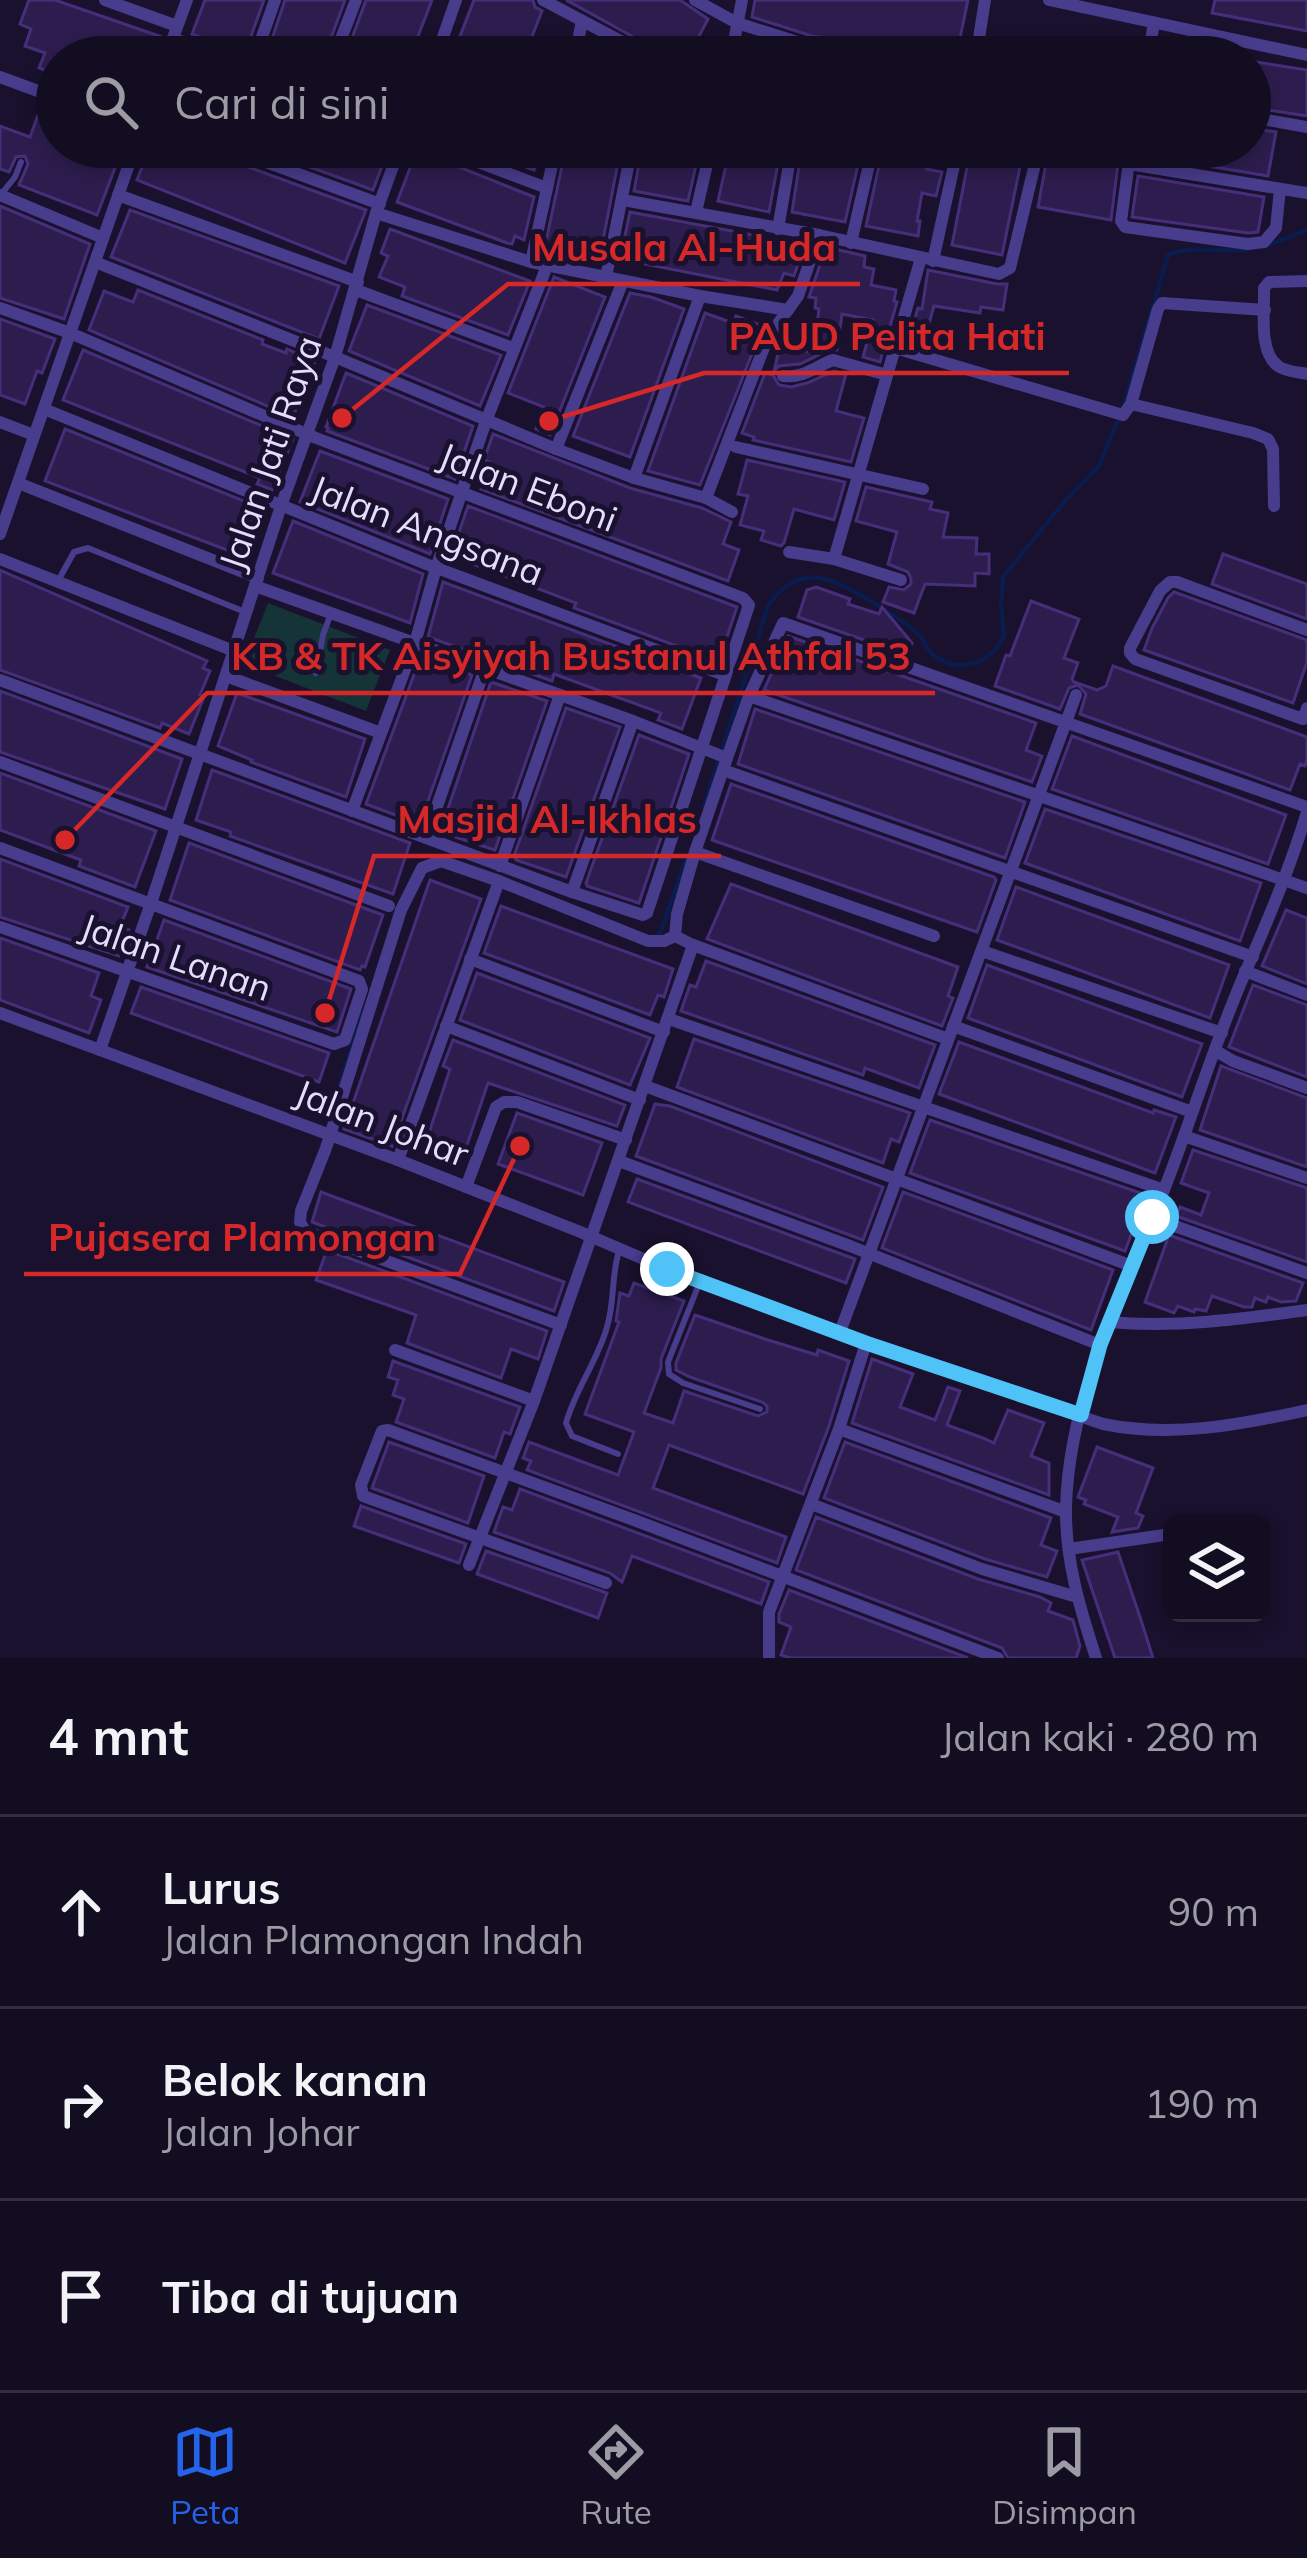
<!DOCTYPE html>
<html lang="id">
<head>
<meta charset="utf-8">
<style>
	body { margin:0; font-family:Mulish,sans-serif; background:#1c162a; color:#f1f3f6 }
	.controls { position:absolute; right:36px; bottom:36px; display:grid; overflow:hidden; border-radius:18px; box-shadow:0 6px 18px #0003 }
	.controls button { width:108px; height:108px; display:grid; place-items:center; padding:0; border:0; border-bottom:3px solid #322d40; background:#130d22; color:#f1f3f6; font:60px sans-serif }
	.stop { position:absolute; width:36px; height:36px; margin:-27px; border:9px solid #4fc3f7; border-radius:50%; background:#fff }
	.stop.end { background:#4fc3f7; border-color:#fff; box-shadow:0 3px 12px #0008 }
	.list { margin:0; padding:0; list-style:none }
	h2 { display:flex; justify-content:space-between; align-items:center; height:156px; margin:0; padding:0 48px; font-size:51px }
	h2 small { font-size:39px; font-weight:400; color:#9d9ca5 }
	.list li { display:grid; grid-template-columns:78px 1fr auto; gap:36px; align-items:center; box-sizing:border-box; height:192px; padding:0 48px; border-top:3px solid #322d40 }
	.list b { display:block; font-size:45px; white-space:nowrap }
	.list p { margin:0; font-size:39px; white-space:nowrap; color:#9d9ca5 }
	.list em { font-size:39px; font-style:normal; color:#9d9ca5 }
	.icon { flex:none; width:66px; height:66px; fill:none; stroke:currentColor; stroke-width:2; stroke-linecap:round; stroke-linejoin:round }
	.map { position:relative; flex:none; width:1307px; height:1658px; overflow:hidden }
	.search { position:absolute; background:#130d22; box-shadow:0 6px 18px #0003; left:36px; right:36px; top:36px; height:132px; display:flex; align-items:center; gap:30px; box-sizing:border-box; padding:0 42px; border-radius:66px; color:#9d9ca5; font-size:45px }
	.sheet { height:732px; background:#130d22 }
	nav { display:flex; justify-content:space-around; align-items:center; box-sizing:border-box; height:168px; border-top:3px solid #322d40; background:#130d22; font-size:33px; color:#9d9ca5 }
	nav a { display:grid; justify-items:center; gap:6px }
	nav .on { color:#2563eb }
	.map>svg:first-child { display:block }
	.green { fill:#143437 }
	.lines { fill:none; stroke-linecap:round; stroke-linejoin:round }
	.stream { stroke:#0a1b4d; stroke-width:4.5 }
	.building { fill:#2d1d4e; stroke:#462e7a; stroke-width:3 }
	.lane { stroke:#483c8c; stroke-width:6 }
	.street { stroke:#483c8c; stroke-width:12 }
	.route { stroke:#4fc3f7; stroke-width:15 }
	.labels { text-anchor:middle; stroke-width:10; stroke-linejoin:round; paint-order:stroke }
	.street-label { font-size:36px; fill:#e5ddff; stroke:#19112d }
	.leader { fill:none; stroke:#d62828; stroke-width:4.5 }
	.callout-dot { fill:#d62828; stroke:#19112d; stroke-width:4.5 }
	.callout-label { font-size:39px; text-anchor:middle; font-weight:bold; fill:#d62828; stroke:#19112d; stroke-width:10; stroke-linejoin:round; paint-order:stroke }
</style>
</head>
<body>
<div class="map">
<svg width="1307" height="1658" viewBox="0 0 1307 1658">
	<rect width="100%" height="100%" fill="#19112d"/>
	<!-- green -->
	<path class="green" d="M268 603 390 650 366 711 244 664Z"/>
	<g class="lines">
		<!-- stream -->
		<g class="stream">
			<path d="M1263 247 1307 230"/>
			<path d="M1124 405 1168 255C1190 245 1226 253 1252 249"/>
			<path d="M704 806 768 606C802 556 839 582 880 607 892 615 907 623 918 634 925 640 922 642 928 649 952 677 990 666 1004 636L1001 605 1003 577 1065 501 1099 466 1120 415"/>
			<path d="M657 935 661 931 687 857"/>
			<path d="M328 1121 363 1012"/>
		</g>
	</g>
	<!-- building -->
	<g class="building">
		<path d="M29 0H55L162 37 155 57H57V75L39 68 45 53 25 46 31 29 20 24Z"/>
		<path d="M205 0H264L246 50 220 40 219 44 192 34Z"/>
		<path d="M285 0H345L324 57H266Z"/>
		<path d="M366 0H432L410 57H345Z"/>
		<path d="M474 0H533L535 7 542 11 524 57H491L457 44Z"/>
		<path d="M566 0H680L708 19 698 38 722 50 721 57H670Z"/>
		<path d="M755 0H968L956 57H939L908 51 901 47 812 36 752 17Z"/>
		<path d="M1215 0H1307V31L1212 13Z"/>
		<path d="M1250 61 1307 70V116L1250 107Z"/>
		<path d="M42 104 57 108V147H123L97 215 19 185 28 164 25 156 16 157 9 172 0 169V126L30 137Z"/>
		<path d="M1250 128 1276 132 1268 176 1148 156 1149 147H1250Z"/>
		<path d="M150 147H215L221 157 366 210 345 263 137 180Z"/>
		<path d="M255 147H382L378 158 384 161 373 190Z"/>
		<path d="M418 147H428L434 157 534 197 524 240 515 236 512 244 507 243 397 202Z"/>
		<path d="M468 147H543L534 170Z"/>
		<path d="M566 147H621L599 261 544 251Z"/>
		<path d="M642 147H700L688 201 634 191Z"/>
		<path d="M730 147H781L769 212 718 201Z"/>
		<path d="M802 147H862L845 222 792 212Z"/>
		<path d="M883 147H931L926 169 942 172 936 196 922 193 917 221H920L918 236 866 226Z"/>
		<path d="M971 147H1024L1002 255 952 245Z"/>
		<path d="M1049 147H1120L1111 220 1038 207Z"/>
		<path d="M1138 176 1264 197 1258 232 1248 233 1132 217Z"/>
		<path d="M0 206 90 244 64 319 0 298Z"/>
		<path d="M130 210 339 286 319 339 111 257Z"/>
		<path d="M630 212 775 239 805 243 794 276 784 273 777 290 620 259Z"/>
		<path d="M390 229 530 281 508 335 402 296 405 287 379 277 388 256 381 253Z"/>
		<path d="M826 247 865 256 864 267 874 269 871 285 896 290 894 301 897 302 880 362 863 357 873 320 842 314 837 350H829L800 364 779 366 774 371 780 345 813 353 819 309 815 308 816 298 809 297Z"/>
		<path d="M928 270 997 284H1007L1003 310 981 307 980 313 934 306 923 345 908 341 918 308 922 309Z"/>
		<path d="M554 277 605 297 550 435 536 429 544 407 508 393Z"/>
		<path d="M138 290 263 340 262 344 286 353 287 349 315 361 293 417 89 330 104 291 133 302Z"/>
		<path d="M630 293 651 297 684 309 630 457 573 436Z"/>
		<path d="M367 305 501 355 480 406 349 351Z"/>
		<path d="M705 313 733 323 736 316 763 326 700 485 648 471Z"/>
		<path d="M0 319 55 339 42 373 37 371 25 404 0 395Z"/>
		<path d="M83 350 293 439 272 490 257 484 260 478 63 400Z"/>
		<path d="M834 371 846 374 836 411 864 418 851 462 753 440 754 437 742 433 765 373 773 375 779 385 791 387 807 383Z"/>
		<path d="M346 373 473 426 455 479 327 431 328 428 326 427Z"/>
		<path d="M65 429 266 510 248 558 45 481Z"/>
		<path d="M493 434 630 488 702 508 731 522 723 544 739 550 728 581 481 489 490 462 484 460Z"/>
		<path d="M320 451 448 499 430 554 300 502Z"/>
		<path d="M747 460 845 482 834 520 794 509 784 543 781 546 761 540 764 531 740 525 748 496 738 494Z"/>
		<path d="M866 487 932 502 930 509 948 513 943 537 977 538 976 554H989V574L975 573V586L925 584 914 613 883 602 889 587 904 590 911 584V579L908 572 888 564 897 532 856 521Z"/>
		<path d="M468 506 737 607 720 658 710 654 709 658 574 608 576 603 451 556Z"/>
		<path d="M293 521 423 574 410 623 273 573Z"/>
		<path d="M1223 554 1307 584V619L1212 584Z"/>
		<path d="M0 570 207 661 203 668 210 671 200 695 204 697 189 734 162 723 160 728 0 670Z"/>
		<path d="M443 582 701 678 682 729 658 720 661 713 554 674 552 681 428 637Z"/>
		<path d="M816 587 850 599 848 604 879 614 882 607 912 643 907 655 798 617 807 590Z"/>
		<path d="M1174 592 1307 640V662L1293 703 1144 650 1152 628 1168 598Z"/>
		<path d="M1031 601 1079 619 1064 658 1078 663 1072 679 1074 682 1097 690 1106 686 1113 666 1307 737V759L1305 766 1300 764 1290 790 1080 714 1086 694 1078 685 1069 688 1060 709 995 686 1006 655 1010 656Z"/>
		<path d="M788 636 1036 723 1026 750 1042 756 1032 782 764 690Z"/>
		<path d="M421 656 472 675 421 821 417 823 366 804Z"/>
		<path d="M491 682 547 701 495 850 440 832Z"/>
		<path d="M0 691 182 759 165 809 0 752Z"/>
		<path d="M237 693 365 739 346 797 251 762 252 760 218 746Z"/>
		<path d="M566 708 620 727 566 877 516 860 514 856Z"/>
		<path d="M755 709 1025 802 1005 858 738 764Z"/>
		<path d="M639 735 689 754 639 903 587 886 586 883Z"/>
		<path d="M1072 736 1286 815 1268 864 1052 789Z"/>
		<path d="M212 770 410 843 393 894 230 836 231 832 196 820Z"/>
		<path d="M0 773 156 831 135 887 79 866 81 860 0 830Z"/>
		<path d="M731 784 994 877 996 880 977 932 712 840Z"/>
		<path d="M1045 809 1261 883 1240 941 1025 863Z"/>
		<path d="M189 843 383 915 365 967 362 966 360 970 170 900Z"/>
		<path d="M0 859 128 907 120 927 129 930 119 956 0 917Z"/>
		<path d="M430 880 481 899 392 1146 344 1129Z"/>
		<path d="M731 884 958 967 948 996 953 998 942 1026 707 939Z"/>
		<path d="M1016 887 1229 965 1210 1018 997 940Z"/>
		<path d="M501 906 673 969 664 997 658 995 650 1015 484 953Z"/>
		<path d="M1286 910 1307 918V984L1262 966Z"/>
		<path d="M164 920 351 989 337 1032 147 967Z"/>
		<path d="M0 938 99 973 91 996 101 1000 89 1033 0 1000Z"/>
		<path d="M706 961 935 1045 919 1088 865 1068 863 1075 681 1011 690 985 696 987Z"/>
		<path d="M987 965 1202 1044 1182 1097 968 1018Z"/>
		<path d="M477 973 650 1038 630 1085 460 1020Z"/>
		<path d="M1253 985 1307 1005V1077L1229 1047Z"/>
		<path d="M141 987 329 1053 319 1082 131 1013Z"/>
		<path d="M694 1039 910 1113 899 1142 891 1139 883 1163 677 1087Z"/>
		<path d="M453 1040 625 1105 617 1126 488 1083 464 1154 426 1142 450 1069 443 1066Z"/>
		<path d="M959 1042 1153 1113 1154 1110 1176 1117 1155 1173 939 1094Z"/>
		<path d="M1221 1066 1307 1098V1167L1200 1130Z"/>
		<path d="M655 1104 670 1106 883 1187 863 1240 636 1156Z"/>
		<path d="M517 1113 602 1143 583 1195 498 1164Z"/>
		<path d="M930 1120 1146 1195 1125 1251 910 1173Z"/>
		<path d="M1193 1150 1307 1188V1262L1176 1216 1180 1207 1201 1215 1209 1193 1181 1183Z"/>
		<path d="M637 1179 855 1259 846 1283 628 1202Z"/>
		<path d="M321 1192 564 1282 554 1311 312 1222Z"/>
		<path d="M903 1192 1113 1270 1091 1330 882 1248Z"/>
		<path d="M1169 1235 1303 1283 1296 1301 1281 1302 1268 1297 1266 1302 1255 1298 1252 1307H1244L1212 1296 1206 1311 1195 1309 1194 1312 1178 1306 1174 1313 1145 1302Z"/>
		<path d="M327 1250 547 1331 538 1359 511 1349 501 1378 407 1343 416 1315 316 1280Z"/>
		<path d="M634 1283 684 1301 661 1359V1368L644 1413 673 1423 684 1391 758 1416 767 1412V1406L762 1402 690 1377 676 1370V1363L695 1315 768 1340 817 1355 818 1350 849 1361 829 1426 803 1494 669 1445 653 1488 786 1537 777 1563 527 1470 531 1461 523 1458 529 1442 618 1475 634 1432 585 1414 619 1322 616 1321 620 1293 629 1296Z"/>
		<path d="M872 1359 913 1374 900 1407 911 1411 935 1420 948 1387 960 1391 947 1425 983 1438 994 1443 1008 1410 1044 1423 1031 1456 1049 1463V1495L852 1423Z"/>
		<path d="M393 1361 520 1407 510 1434 504 1432 495 1458 396 1422 404 1399 393 1395 398 1380 388 1377Z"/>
		<path d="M389 1442 484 1476 468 1523 372 1488Z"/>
		<path d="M845 1442 1051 1518 1041 1545 1057 1551 1047 1577 985 1559 824 1498Z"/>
		<path d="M1097 1447 1153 1468 1136 1513 1143 1516 1138 1528 1112 1532 1118 1517 1084 1504 1086 1500 1078 1497Z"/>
		<path d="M520 1489 769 1582 761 1604 632 1556 622 1582 610 1573 494 1532 503 1507 512 1510Z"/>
		<path d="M361 1506 466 1544 459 1563 354 1526Z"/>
		<path d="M816 1517 978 1579 1040 1597 1051 1603 1048 1611 1073 1620 1080 1646 1076 1658H1008L1002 1648 796 1570Z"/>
		<path d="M486 1551 607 1593 598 1618 477 1574Z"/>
		<path d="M1118 1552 1141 1620 1153 1658H1115L1082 1560Z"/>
		<path d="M789 1590 968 1658H790L781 1655 791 1627 779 1622V1614Z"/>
	</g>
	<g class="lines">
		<!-- lane -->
		<g class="lane">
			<path d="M3 192 15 177 21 162"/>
			<path d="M59 579 74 552 88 548 245 612"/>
			<path d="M316 673 323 635 331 613"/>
			<path d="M699 1284 668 1362 669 1374 683 1383 760 1409"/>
			<path d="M618 1454 572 1436 566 1423C575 1390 598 1360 607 1327 615 1301 611 1276 619 1251"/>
		</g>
		<!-- street -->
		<g class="street">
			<path d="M105 0 177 26"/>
			<path d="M543 0 651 57"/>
			<path d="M695 0 737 23 810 46 900 57"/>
			<path d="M1049 0 1307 55"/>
			<path d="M173 38 222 57"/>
			<path d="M439 49 458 57"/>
			<path d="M166 57 187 0"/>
			<path d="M255 57 275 0"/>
			<path d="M334 57 356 0"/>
			<path d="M436 57 456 0"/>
			<path d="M575 57 582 21"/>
			<path d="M731 57 742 0"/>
			<path d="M976 57 985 0"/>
			<path d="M1148 57 1154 23"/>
			<path d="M0 77 57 98"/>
			<path d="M1250 117 1307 127"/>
			<path d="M225 147 380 204"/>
			<path d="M438 147 547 188"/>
			<path d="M1131 147 1121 221 1125 227 1248 244 1264 242 1276 228 1280 189"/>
			<path d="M1129 164 1307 193"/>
			<path d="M0 195 103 238"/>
			<path d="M118 195 358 282"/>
			<path d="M623 200 819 235 999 274 1010 268 1039 147"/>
			<path d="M696 212 711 147"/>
			<path d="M376 213 531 262 700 296 788 310 798 296 819 235"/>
			<path d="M778 229 792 147"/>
			<path d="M851 243 873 147"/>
			<path d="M933 261 958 147"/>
			<path d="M95 262 335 357 556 449 634 478 706 498 768 337 788 310"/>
			<path d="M531 262 556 147"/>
			<path d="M606 277 632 147"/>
			<path d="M1307 281 1269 282 1264 288C1265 310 1258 352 1278 366 1286 372 1298 372 1307 374"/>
			<path d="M356 290 513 348"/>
			<path d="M0 308 70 333 316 438 743 598 749 605 647 913 643 915 572 892 0 680"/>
			<path d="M895 348 1123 415 1131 404 1158 309 1162 303 1265 310"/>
			<path d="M783 376C805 378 814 367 833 360L887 375"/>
			<path d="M1131 404 1253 433 1268 439 1273 449 1274 506"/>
			<path d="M44 409 426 564 724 675"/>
			<path d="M0 422 34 435"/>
			<path d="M736 447 923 489"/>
			<path d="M556 449 623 281"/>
			<path d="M634 478 700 296"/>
			<path d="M18 483 258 578"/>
			<path d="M706 498 732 512"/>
			<path d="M0 534 135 147"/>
			<path d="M789 552 834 559 901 580"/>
			<path d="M0 559 234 651"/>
			<path d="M834 559 921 258"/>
			<path d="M255 586 633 721 727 758"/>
			<path d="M1307 630 1177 582H1170L1160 591 1130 648V653L1135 659 1300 718 1303 719 1307 708"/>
			<path d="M226 676 381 733"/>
			<path d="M749 696 1307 888"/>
			<path d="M0 762 389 906"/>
			<path d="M723 770 1253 957"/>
			<path d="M352 811 415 643 436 568 486 421 547 266"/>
			<path d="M426 838 485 668"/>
			<path d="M0 848 359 981 362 989 345 1040 334 1044 0 927"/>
			<path d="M695 852 934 936"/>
			<path d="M500 866 560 695"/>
			<path d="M572 892 633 721"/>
			<path d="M982 951 1222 1033"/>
			<path d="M470 959 664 1032"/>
			<path d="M1245 971 1307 995"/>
			<path d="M0 1013 398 1160 578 1231 667 1269 866 1343 1103 1424C1171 1438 1240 1425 1307 1410"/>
			<path d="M669 1019 1164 1190"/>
			<path d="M446 1026 640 1100"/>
			<path d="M953 1026 1192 1112"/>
			<path d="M948 1039 693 945 675 936 677 914 695 852 727 758 749 696 783 623 1307 807"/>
			<path d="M100 1050 151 903 281 506 335 357 376 213 400 147"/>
			<path d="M1216 1051 1233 1061 1307 1088"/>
			<path d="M645 1086 1132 1266"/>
			<path d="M1184 1136 1307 1178"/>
			<path d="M398 1160 499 881"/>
			<path d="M619 1161 850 1246 1100 1345"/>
			<path d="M466 1187 496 1107 504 1102H517L626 1140"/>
			<path d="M1152 1218 1307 1273"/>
			<path d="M1109 1322C1176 1328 1241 1319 1307 1310"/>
			<path d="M561 1325 305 1231 300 1222 301 1211 326 1148 401 910 422 868 441 861 499 881 648 941H664L675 936"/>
			<path d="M840 1332 1076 695"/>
			<path d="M395 1350 534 1401"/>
			<path d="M839 1429 1066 1512"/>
			<path d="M811 1504 982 1569 1077 1597"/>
			<path d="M1069 1549 1171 1534"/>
			<path d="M469 1565 534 1401 693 945"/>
			<path d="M606 1583 363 1496 361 1485 382 1431 388 1430 634 1520 998 1658"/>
			<path d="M769 1658V1612L839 1429 866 1343"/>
			<path d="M1096 1658C1080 1609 1065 1559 1066 1507 1069 1398 1121 1295 1162 1195 1191 1122 1213 1046 1245 973 1268 920 1290 868 1307 812"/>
		</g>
	</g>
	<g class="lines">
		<!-- route -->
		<path class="route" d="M667 1269 866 1343 1081 1415 1100 1345 1152 1217"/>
	</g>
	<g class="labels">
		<!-- street labels -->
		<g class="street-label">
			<text transform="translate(270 453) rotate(-71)" y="13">Jalan Jati Raya</text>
			<text transform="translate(528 487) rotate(21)" y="13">Jalan Eboni</text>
			<text transform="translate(427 530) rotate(21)" y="13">Jalan Angsana</text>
			<text transform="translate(176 957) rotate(19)" y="13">Jalan Lanan</text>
			<text transform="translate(382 1123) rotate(21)" y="13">Jalan Johar</text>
		</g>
	</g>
	<!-- callouts -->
	<path class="leader" d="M342 418L508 284H860M549 421L704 373H1069M65 840L207 693H935M325 1013L374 856H721M520 1146L460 1274H24"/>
	<g class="callout-dot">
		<circle cx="342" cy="418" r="12"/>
		<circle cx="549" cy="421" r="12"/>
		<circle cx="65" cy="840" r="12"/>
		<circle cx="325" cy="1013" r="12"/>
		<circle cx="520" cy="1146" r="12"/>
	</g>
	<g class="callout-label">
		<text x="684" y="261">Musala Al-Huda</text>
		<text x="887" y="350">PAUD Pelita Hati</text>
		<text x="571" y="670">KB &amp; TK Aisyiyah Bustanul Athfal 53</text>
		<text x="547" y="833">Masjid Al-Ikhlas</text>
		<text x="242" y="1251">Pujasera Plamongan</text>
	</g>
</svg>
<div class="controls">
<button><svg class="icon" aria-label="layers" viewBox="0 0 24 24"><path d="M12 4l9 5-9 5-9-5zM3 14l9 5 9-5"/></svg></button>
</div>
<div class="stop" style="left:1152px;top:1217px"></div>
<div class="stop end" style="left:667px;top:1269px"></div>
<div class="search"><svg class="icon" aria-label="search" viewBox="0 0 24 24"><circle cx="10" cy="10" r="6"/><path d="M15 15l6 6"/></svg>Cari di sini</div>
</div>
<section class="sheet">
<h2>4 mnt<small>Jalan kaki · 280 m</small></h2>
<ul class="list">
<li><svg class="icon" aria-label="ahead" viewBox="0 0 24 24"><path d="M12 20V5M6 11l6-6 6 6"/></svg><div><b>Lurus</b><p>Jalan Plamongan Indah</p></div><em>90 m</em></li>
<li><svg class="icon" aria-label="right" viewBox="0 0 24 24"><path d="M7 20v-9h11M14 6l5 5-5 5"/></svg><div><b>Belok kanan</b><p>Jalan Johar</p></div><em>190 m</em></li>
<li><svg class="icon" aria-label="arrive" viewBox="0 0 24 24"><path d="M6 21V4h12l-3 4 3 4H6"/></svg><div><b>Tiba di tujuan</b></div></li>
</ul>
</section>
<nav>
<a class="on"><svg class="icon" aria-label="map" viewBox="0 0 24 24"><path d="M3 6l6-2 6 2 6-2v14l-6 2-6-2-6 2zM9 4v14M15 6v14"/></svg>Peta</a>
<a><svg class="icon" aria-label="directions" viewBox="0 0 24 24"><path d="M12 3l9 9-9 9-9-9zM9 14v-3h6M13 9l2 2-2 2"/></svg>Rute</a>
<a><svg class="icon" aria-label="saved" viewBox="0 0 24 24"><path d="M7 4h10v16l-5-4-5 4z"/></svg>Disimpan</a>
</nav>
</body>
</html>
